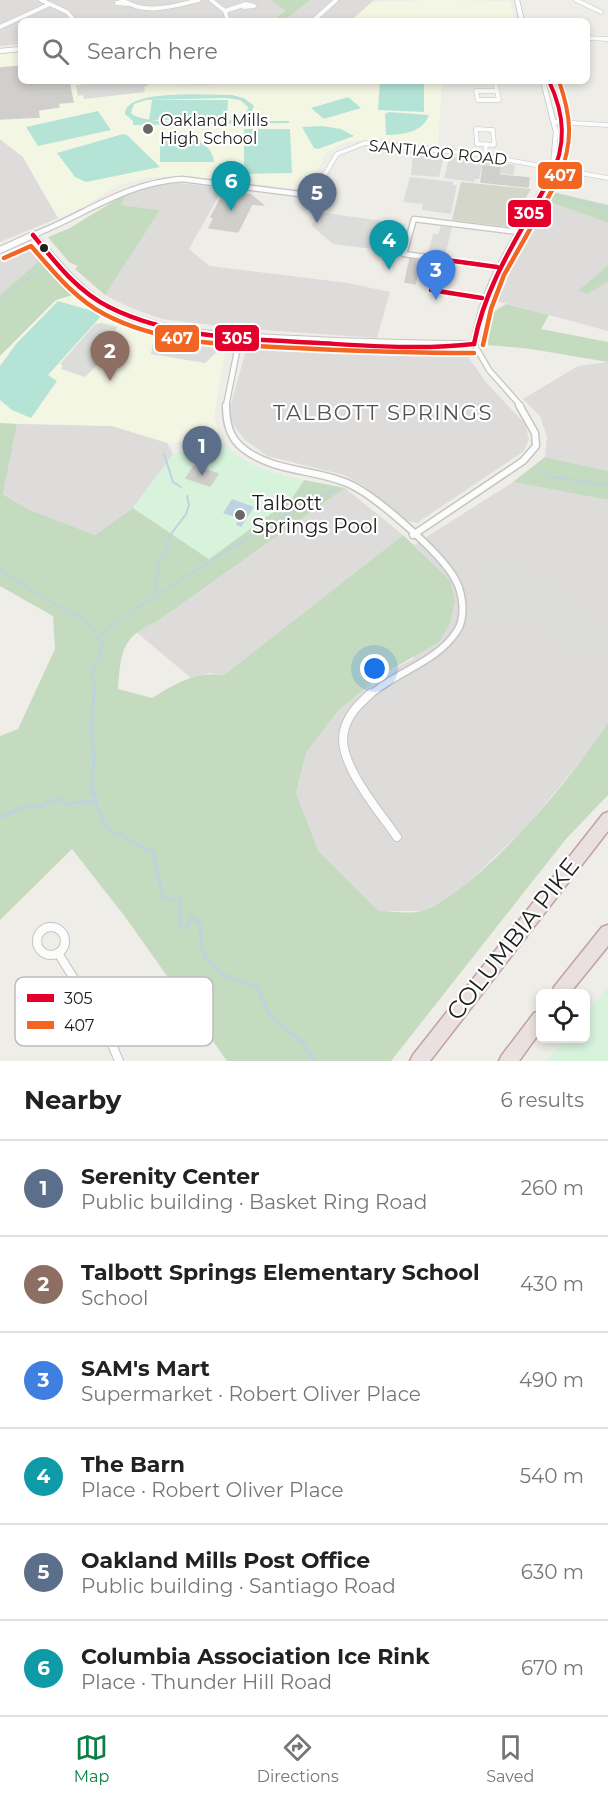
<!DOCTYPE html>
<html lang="en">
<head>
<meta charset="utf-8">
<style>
	body { margin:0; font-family:Montserrat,sans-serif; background:#f6f6f6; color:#222 }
	.controls { position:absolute; right:18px; bottom:18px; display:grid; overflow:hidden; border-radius:9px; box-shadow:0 3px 9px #0003 }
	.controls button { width:54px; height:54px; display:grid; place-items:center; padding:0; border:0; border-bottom:2px solid #e0e0e0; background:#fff; color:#222; font:30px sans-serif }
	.you { position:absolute; left:375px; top:669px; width:21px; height:21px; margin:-15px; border:4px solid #fff; border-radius:50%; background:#1a73e8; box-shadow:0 0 0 9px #1a73e833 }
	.badge { display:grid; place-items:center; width:39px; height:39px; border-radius:50%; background:#0b8043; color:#fff; font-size:20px; font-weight:700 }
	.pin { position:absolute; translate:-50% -50px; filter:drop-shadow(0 2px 3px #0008) }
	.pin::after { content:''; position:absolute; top:32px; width:21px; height:18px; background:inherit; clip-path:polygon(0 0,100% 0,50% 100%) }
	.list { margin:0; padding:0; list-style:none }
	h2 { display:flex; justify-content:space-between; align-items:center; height:78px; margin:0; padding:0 24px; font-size:26px }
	h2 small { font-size:20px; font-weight:400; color:#767676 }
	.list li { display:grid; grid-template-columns:39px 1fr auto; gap:18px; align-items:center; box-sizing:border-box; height:96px; padding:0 24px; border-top:2px solid #e0e0e0 }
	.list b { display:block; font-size:22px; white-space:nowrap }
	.list p { margin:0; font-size:20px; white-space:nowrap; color:#767676 }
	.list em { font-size:20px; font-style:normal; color:#767676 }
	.icon { flex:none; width:33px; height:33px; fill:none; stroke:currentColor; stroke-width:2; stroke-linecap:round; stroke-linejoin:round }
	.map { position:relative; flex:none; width:608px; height:1061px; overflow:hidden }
	.search { position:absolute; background:#fff; box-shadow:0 3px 9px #0003; left:18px; right:18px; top:18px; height:66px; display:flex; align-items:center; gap:15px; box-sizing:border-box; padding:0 21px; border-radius:9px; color:#767676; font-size:22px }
	.sheet { height:654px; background:#fff }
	nav { display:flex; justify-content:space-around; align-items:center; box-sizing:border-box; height:84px; border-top:2px solid #e0e0e0; background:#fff; font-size:16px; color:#767676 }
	nav a { display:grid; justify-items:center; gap:3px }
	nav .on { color:#0b8043 }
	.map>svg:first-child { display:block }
	.residential { fill:#dddcda }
	.education { fill:#f4f6e4 }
	.religious { fill:#dcdcda }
	.construction { fill:#d5d6ca }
	.forest { fill:#c5dbbf }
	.park { fill:#d7f3dc }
	.pitch { fill:#b5e4d7; fill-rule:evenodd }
	.water { fill:#bdd3e0 }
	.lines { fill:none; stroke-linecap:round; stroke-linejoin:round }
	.stream-far2 { stroke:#bdd3e0; stroke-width:1.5 }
	.stream-far1 { stroke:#bdd3e0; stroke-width:2 }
	.stream { stroke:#bdd3e0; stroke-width:3 }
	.building { fill:#d1cfcb; stroke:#d1cfca; stroke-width:1.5 }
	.minor-far3-casing { stroke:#c5c5c3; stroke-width:5 }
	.minor-far2-casing { stroke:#c5c5c3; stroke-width:7 }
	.minor-far1-casing { stroke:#c5c5c3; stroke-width:9 }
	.minor-casing { stroke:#c5c5c3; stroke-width:10 }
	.tertiary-far1-casing { stroke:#c5c5c3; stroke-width:6 }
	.tertiary-casing { stroke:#c5c5c3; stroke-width:8 }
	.motorway-casing { stroke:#c2a1a5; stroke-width:3 }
	.minor-far3 { stroke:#fcfcfc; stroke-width:4 }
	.minor-far2 { stroke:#fcfcfc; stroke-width:4.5 }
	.minor-far1 { stroke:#fcfcfc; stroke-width:6 }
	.minor { stroke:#fcfcfc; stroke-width:8 }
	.tertiary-far1 { stroke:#fcfcfc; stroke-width:4.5 }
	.tertiary { stroke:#fcfcfc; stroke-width:6 }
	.motorway { fill:#eae0e0; fill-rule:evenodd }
	.bus-1-far1-casing { stroke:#fff; stroke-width:7 }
	.bus-1-casing { stroke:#fff; stroke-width:8 }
	.bus-2-far1-casing { stroke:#fff; stroke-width:7 }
	.bus-2-casing { stroke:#fff; stroke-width:8 }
	.bus-1-far1 { stroke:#e4002b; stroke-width:4 }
	.bus-1 { stroke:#e4002b; stroke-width:4.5 }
	.bus-2-far1 { stroke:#f26522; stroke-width:4 }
	.bus-2 { stroke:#f26522; stroke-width:4.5 }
	.poi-dot { fill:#686866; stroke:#fff; stroke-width:2 }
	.bus-dot { fill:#202020; stroke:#fff; stroke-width:2 }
	.labels { text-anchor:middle; stroke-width:4.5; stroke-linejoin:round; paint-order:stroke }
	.far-poi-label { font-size:16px; fill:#202020; stroke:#fff; text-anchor:start }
	.far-street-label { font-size:16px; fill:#202020; stroke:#fff }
	.poi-label { font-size:20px; fill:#202020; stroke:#fff; text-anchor:start }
	.neighbourhood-label { font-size:21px; letter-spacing:1.5px; fill:#535353; stroke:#fff }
	.near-street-label { font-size:24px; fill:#202020; stroke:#fff }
	.key { fill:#fff; stroke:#bcbcbc; stroke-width:1.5 }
	.key-label { font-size:16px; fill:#202020 }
	.line-badge { stroke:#fff; stroke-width:2 }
	.badge-label { font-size:16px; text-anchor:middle; font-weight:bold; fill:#fff }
</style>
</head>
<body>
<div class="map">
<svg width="608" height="1061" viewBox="0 0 608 1061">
	<rect width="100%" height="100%" fill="#eeede8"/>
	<!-- residential -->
	<g class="residential">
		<path d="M0 0H271L285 9 273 21H21V44L0 46Z"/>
		<path d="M310 0H374L351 21H283Z"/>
		<path d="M0 139 23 157 58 218 0 242Z"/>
		<path d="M180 183 223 188 189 249 209 266 348 283 390 292 377 338 237 328 162 319 131 308 105 295 160 210 121 205 129 190 149 185Z"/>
		<path d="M547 201 608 223V265L579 291 588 294 608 282V331L493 300Z"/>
		<path d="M25 244 39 261 0 295V256Z"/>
		<path d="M250 345 409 353 465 352 485 381 525 424 529 439 524 451 417 523 404 520 362 485 344 475 267 456 244 439 231 422V404L247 347Z"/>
		<path d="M608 362V471L545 457 547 437 540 416 523 399 578 366Z"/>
		<path d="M17 424 112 426 167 443 173 454 133 508 95 535 28 509 3 493Z"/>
		<path d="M513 482 608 500V722L594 745 526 827 456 894 422 911H379L318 850 296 793 306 753 337 712 378 677 413 659 450 580 414 545Z"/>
		<path d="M345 488 403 535 224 675 210 673 191 678 135 631 159 620Z"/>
	</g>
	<!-- education -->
	<g class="education">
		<path d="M435 0 510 1 515 21H351L372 2Z"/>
		<path d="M21 52V81H166L180 87 231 84 235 81H442L438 145 377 138 344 143 326 153 308 190 187 176 149 177 119 185 81 208 58 218 23 157 0 139V54Z"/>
		<path d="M73 295 125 324 176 338 227 343 214 415 218 432 172 444 112 426 0 423V356L56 300Z"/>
	</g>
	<!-- religious -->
	<g class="religious">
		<path d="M80 81H146L148 86 144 87 145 92 84 99 83 95 78 96 76 85H81Z"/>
		<path d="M413 153 443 159 439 177 411 175Z"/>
		<path d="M461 157 515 165 513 175 500 173 501 167 482 165 479 179H475L474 182 444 178 449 158Z"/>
		<path d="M410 177 453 182V185H457L451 214 422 210 423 204 403 202Z"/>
		<path d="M317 212 405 224 398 252 333 244 312 226Z"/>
		<path d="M441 226 452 227 445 256 428 254 433 234H438Z"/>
		<path d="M102 323 118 327 115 330 119 332 113 347 117 349 104 364 99 363 85 377 61 369 63 366 60 364 95 324Z"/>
		<path d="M159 340 215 348 219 350 205 363 151 354 153 343Z"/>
		<path d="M509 560 527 566 542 582 555 579 607 632 606 642 569 660 522 608 486 628 474 613 497 598 479 576Z"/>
	</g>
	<!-- construction -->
	<path class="construction" d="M461 182 531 189 509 227 452 220Z"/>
	<!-- forest -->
	<g class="forest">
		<path d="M271 0H310L283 21H273L285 10Z"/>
		<path d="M553 192 608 205V223L547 201Z"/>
		<path d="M127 193 121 205 160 210 105 295 75 269 78 266 69 262 48 237 70 228Z"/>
		<path d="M39 261 73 295 56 300 0 356V295Z"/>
		<path d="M608 265V282L588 294 578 291Z"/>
		<path d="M506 304 549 315 541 329 608 342V362L531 349 488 345 489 315Z"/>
		<path d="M0 423 17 424 3 494 28 509 95 535 133 508 209 559 292 498 304 480 345 488 159 620C122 637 121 649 118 689L152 698C175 684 196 671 224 675L403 535 450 580 455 601 450 623 439 642 378 677 337 712 306 753 296 793 318 850 379 911C392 911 412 915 424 910 480 889 576 774 608 722V795L566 839 391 1061H227L126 918 72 849 0 920V736L18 729 55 649 53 616 0 586Z"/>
		<path d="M545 457 608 471V500L513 482Z"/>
	</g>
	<!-- park -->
	<g class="park">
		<path d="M222 439C240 467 274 473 304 480L292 498 209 559 134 508 173 454Z"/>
		<path d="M608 986V1061H547L565 1039 586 1038V1014Z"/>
	</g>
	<!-- pitch -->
	<g class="pitch">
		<path d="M380 81H424V112L378 110Z"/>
		<path d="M232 95 244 98 254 106 251 114 243 121H289V123L133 125V121L125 114C124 88 212 95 232 95ZM226 98 240 100 248 107 247 111C244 115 241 118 236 119 220 124 141 125 131 113L134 104 146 100Z"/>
		<path d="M348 97 361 108 324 119 311 108Z"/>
		<path d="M152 100H228L227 119 149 120Z"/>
		<path d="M98 111 111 130 38 146 26 127Z"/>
		<path d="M389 112 429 115C423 132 403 135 386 135L385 114Z"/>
		<path d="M322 126 341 129 354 136 318 149 314 148 302 127Z"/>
		<path d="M244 129H290L292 173 244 174Z"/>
		<path d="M123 134 127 135 160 167 86 182 75 177 57 153Z"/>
		<path d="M160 136C180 136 211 136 214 162H160Z"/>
		<path d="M58 301 103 314 48 375 57 381 31 418 12 410 0 400V366L16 344Z"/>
	</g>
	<!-- water -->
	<path class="water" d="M232 499 254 507 241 527 236 525 238 518 223 513Z"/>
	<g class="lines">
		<!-- stream-far2 -->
		<g class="stream-far2">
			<path d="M557 196 608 209"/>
			<path d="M592 283 608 274"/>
			<path d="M0 299 38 271"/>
		</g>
		<!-- stream-far1 -->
		<g class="stream-far1">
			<path d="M164 454 173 482 181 487"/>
			<path d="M540 470 552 477 608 485"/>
			<path d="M0 570 63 609 85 619 102 644 100 658 92 671 95 695"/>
			<path d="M154 598 159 562 168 548 169 537 186 514 189 505 187 496"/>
			<path d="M98 637 124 616 287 513 335 490"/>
		</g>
		<!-- stream -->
		<g class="stream">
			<path d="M94 693 91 729 94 758 91 793 95 794 96 803"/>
			<path d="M0 817 24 807H40L58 798 66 804 88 801 96 805 107 828 153 852 163 898 180 900V927H188L191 916 201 924C196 966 222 977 257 987L270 1016 303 1043 315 1061"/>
		</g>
	</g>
	<!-- building -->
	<g class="building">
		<path d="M21 66V81H69L73 102 58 103 59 107 38 110 39 117 0 119V68Z"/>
		<path d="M483 166 500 168 499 175 529 178 528 187 481 182Z"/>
		<path d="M234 193 251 195 263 205 252 204 238 232 209 228 214 218 211 217 221 198Z"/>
		<path d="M410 259 420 261 419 269 426 270 425 276 417 275 415 284 405 282Z"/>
		<path d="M194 466 218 474 210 486 186 478Z"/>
	</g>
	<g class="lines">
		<!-- minor-far3 casing -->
		<g class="minor-far3-casing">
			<g id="minor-far3">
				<path d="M41 0 67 12 75 21"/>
				<path d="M211 0 225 11 228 21"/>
				<path d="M576 0 601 12"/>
				<path d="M127 4 117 3 124 1C147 15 174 6 199 0"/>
				<path d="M225 11 246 4 254 6 244 7"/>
				<path d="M313 21 336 0"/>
				<path d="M0 27 50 4"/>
				<path d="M587 38 608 39"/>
				<path d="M495 81 499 100H478L476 91H497"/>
				<path d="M555 122 608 125"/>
				<path d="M476 129 493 130 494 145 477 144Z"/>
				<path d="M485 155 486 144"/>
				<path d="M176 179H185"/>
				<path d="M322 179 337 154 365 143 475 154 608 178"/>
			</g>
		</g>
		<!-- minor-far2 casing -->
		<g class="minor-far2-casing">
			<g id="minor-far2">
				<path d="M33 235C85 215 124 183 182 179L315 196 322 178"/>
				<path d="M497 267 404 254 414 219 518 232"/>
				<path d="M474 344 489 370 521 406"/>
				<path d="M226 406 240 336"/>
			</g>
		</g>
		<!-- minor-far1 casing -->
		<g class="minor-far1-casing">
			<g id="minor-far1">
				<path d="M226 405C226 422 229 438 244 449 273 472 314 469 347 483 374 494 441 553 455 579 463 593 466 617 457 631 436 663 397 671 370 695"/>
				<path d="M413 535 523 461 536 446 535 433 519 405"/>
			</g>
		</g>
		<!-- minor casing -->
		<g class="minor-casing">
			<g id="minor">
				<path d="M371 693C359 704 348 714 344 731 336 762 380 812 397 837"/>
				<circle cx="51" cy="941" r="14"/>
				<path d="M58 953 106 1030 119 1061"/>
			</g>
		</g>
		<!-- tertiary-far1 casing -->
		<g class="tertiary-far1-casing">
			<g id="tertiary-far1">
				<path d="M517 0 522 21"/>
				<path d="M0 51 21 49"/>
				<path d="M543 81 556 132 553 166"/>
				<path d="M549 179C566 142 567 119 549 81"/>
			</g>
		</g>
		<!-- tertiary casing -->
		<g class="tertiary-casing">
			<g id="tertiary">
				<path d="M0 250 33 235C56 260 78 291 109 307 166 336 233 336 296 339 356 342 415 344 474 344"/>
				<path d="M474 344C485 275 520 238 549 178"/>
			</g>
		</g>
		<!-- motorway casing -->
		<g class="motorway-casing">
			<g id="motorway">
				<path d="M608 812V831L430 1061H410L413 1055 603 814Z"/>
				<path d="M608 925V946L570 993H552L554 987 602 927Z"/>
				<path d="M540 1011V1032L519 1061H499L502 1055 534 1013Z"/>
			</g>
		</g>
		<!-- minor-far3 -->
		<use href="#minor-far3" class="minor-far3"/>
		<!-- minor-far2 -->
		<use href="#minor-far2" class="minor-far2"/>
		<!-- minor-far1 -->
		<use href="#minor-far1" class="minor-far1"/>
		<!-- minor -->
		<use href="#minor" class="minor"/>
		<!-- tertiary-far1 -->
		<use href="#tertiary-far1" class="tertiary-far1"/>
		<!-- tertiary -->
		<use href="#tertiary" class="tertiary"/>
		<!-- motorway -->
		<use href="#motorway" class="motorway"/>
		<!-- bus-1-far1 casing -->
		<g class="bus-1-far1-casing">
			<path id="bus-1-far1" d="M549 81C565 115 567 145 550 179"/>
		</g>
		<!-- bus-1 casing -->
		<g class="bus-1-casing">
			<g id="bus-1">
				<path d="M33 235C55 262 77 291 109 307 173 339 248 339 319 343 371 346 422 350 474 344"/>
				<path d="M439 259 497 267"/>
				<path d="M431 290 482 298"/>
				<path d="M474 344C486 281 521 233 550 178"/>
			</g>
		</g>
		<!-- bus-2-far1 casing -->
		<g class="bus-2-far1-casing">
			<path id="bus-2-far1" d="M559 179C573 141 572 119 559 81"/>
		</g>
		<!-- bus-2 casing -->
		<g class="bus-2-casing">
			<g id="bus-2">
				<path d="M4 258 31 246C53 271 74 298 104 314 163 345 231 345 296 348 355 351 415 353 474 353"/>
				<path d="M483 345 491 309 504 275 559 178"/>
			</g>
		</g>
		<!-- bus-1-far1 -->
		<use href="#bus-1-far1" class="bus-1-far1"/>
		<!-- bus-1 -->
		<use href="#bus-1" class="bus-1"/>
		<!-- bus-2-far1 -->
		<use href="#bus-2-far1" class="bus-2-far1"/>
		<!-- bus-2 -->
		<use href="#bus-2" class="bus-2"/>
	</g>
	<!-- markers -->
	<g class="poi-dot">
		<circle cx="148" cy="129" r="6"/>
		<circle cx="240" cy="515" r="6"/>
	</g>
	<circle class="bus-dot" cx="44" cy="248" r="5"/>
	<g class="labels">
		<!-- far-poi labels -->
		<g class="far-poi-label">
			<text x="160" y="126">Oakland Mills<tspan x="160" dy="18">High School</tspan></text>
		</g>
		<!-- far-street labels -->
		<g class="far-street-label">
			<text transform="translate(438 152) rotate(6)" y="6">SANTIAGO ROAD</text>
		</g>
		<!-- poi labels -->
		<g class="poi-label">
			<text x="252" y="510">Talbott<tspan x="252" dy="23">Springs Pool</tspan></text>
		</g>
		<!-- neighbourhood labels -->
		<g class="neighbourhood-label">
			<text x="383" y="420">TALBOTT SPRINGS</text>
		</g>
		<!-- near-street labels -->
		<g class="near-street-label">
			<text transform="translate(513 939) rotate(-52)" y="8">COLUMBIA PIKE</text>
		</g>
	</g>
	<!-- legend -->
	<rect x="15" y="977" width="198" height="69" rx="9" class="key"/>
	<rect x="27" y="994" width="27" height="8" fill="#e4002b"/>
	<rect x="27" y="1021" width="27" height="8" fill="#f26522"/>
	<g class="key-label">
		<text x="64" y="1004">305</text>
		<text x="64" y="1031">407</text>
	</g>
	<g class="line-badge">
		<rect x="537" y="161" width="46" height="29" rx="6" fill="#f26522"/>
		<rect x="507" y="199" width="45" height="29" rx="6" fill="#e4002b"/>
		<rect x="214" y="324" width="46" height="28" rx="6" fill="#e4002b"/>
		<rect x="154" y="324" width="46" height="29" rx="6" fill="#f26522"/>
	</g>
	<g class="badge-label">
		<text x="560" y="181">407</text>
		<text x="529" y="219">305</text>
		<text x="237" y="344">305</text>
		<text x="177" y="344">407</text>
	</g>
</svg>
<div class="controls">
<button><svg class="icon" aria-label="locate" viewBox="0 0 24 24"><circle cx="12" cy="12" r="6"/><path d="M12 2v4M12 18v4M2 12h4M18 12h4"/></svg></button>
</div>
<div class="you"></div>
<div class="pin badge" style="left:202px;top:476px;background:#5c6f8a">1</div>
<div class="pin badge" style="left:110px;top:381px;background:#8d6e63">2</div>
<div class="pin badge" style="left:436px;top:300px;background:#3f7fe0">3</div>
<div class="pin badge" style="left:389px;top:270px;background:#0f9aa8">4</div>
<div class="pin badge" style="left:317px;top:223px;background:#5c6f8a">5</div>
<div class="pin badge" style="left:231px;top:211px;background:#0f9aa8">6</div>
<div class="search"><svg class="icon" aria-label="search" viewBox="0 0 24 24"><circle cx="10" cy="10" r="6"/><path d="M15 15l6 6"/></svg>Search here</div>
</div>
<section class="sheet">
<h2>Nearby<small>6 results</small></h2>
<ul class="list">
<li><span class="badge" style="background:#5c6f8a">1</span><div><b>Serenity Center</b><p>Public building · Basket Ring Road</p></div><em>260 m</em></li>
<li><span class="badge" style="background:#8d6e63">2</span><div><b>Talbott Springs Elementary School</b><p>School</p></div><em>430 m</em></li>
<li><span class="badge" style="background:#3f7fe0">3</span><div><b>SAM's Mart</b><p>Supermarket · Robert Oliver Place</p></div><em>490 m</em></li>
<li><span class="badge" style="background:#0f9aa8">4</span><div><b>The Barn</b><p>Place · Robert Oliver Place</p></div><em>540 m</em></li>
<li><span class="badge" style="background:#5c6f8a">5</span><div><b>Oakland Mills Post Office</b><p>Public building · Santiago Road</p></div><em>630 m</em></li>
<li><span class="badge" style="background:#0f9aa8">6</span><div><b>Columbia Association Ice Rink</b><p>Place · Thunder Hill Road</p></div><em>670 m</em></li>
</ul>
</section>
<nav>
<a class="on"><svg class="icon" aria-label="map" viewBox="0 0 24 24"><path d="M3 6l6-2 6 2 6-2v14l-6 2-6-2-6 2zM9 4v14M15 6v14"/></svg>Map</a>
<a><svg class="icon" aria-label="directions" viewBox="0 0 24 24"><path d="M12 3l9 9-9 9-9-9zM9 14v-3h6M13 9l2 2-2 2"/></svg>Directions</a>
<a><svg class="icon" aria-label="saved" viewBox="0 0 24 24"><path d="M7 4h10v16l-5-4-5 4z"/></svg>Saved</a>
</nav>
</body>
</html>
